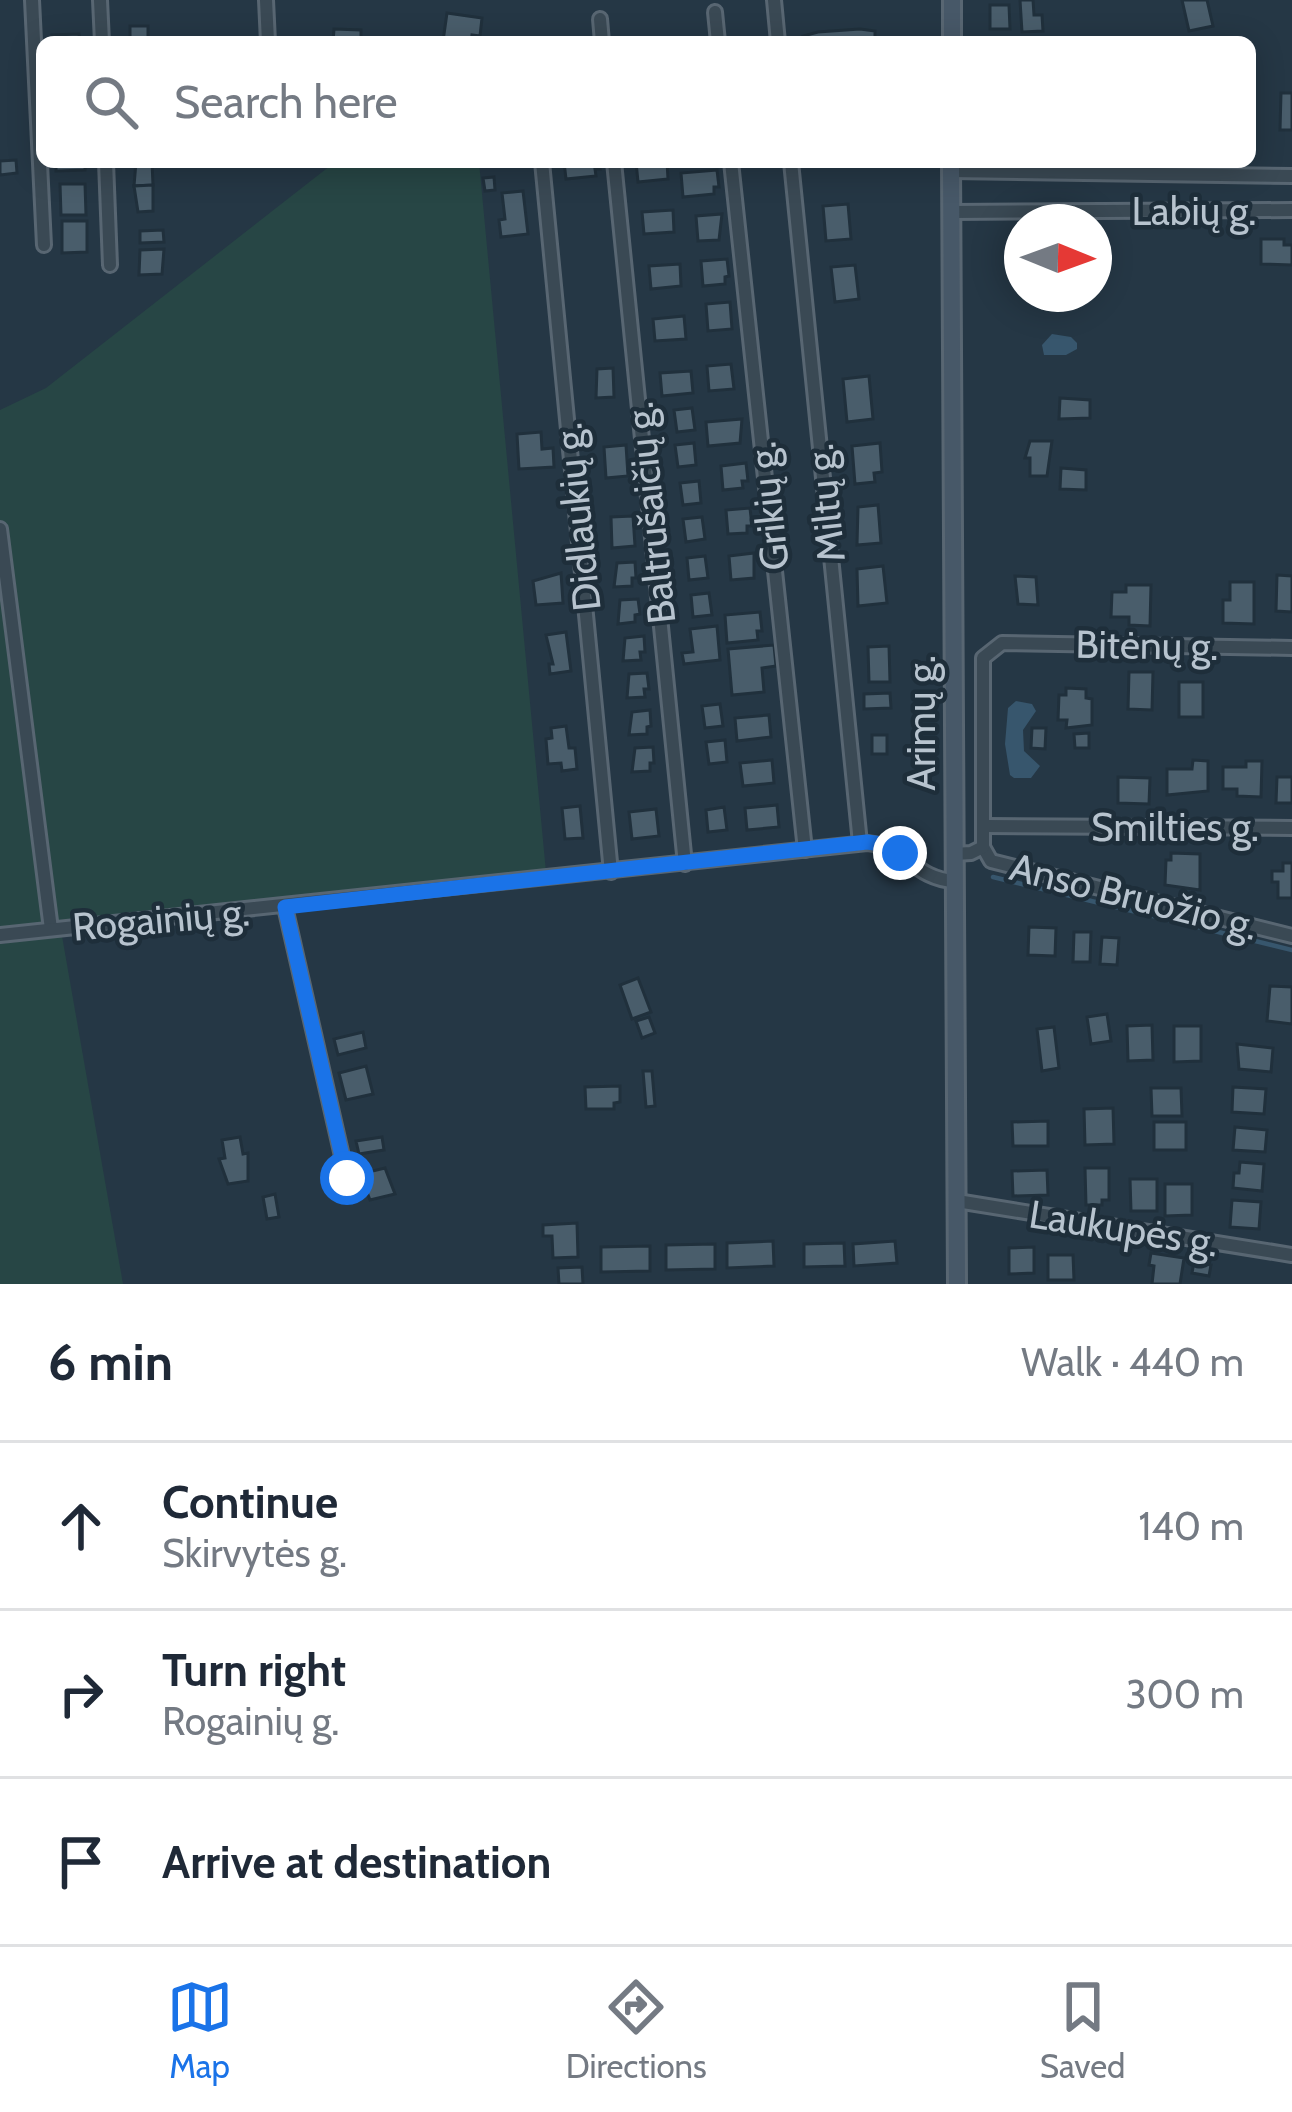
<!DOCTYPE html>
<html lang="en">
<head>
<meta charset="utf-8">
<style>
	body { margin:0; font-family:Cabin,sans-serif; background:#f6f6f7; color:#1f2937 }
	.compass { position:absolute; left:1004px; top:204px; width:108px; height:108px; border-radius:50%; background:#fff; box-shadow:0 6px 30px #0003; rotate:91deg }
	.stop { position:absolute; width:36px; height:36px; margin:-27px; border:9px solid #1a73e8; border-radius:50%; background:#fff }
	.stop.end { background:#1a73e8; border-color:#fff; box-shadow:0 3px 12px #0008 }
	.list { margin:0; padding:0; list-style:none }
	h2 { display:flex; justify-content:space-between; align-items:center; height:156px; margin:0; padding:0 48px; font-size:51px }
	h2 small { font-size:39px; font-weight:400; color:#747a83 }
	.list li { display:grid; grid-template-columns:78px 1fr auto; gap:36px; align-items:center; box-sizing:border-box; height:168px; padding:0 48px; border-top:3px solid #e0e1e3 }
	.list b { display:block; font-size:45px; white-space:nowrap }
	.list p { margin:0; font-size:39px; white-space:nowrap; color:#747a83 }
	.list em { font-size:39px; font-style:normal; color:#747a83 }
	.icon { flex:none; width:66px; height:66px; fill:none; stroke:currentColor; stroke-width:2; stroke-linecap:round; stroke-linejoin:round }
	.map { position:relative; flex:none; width:1292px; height:1284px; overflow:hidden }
	.search { position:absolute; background:#fff; box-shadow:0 6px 30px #0003; left:36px; right:36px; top:36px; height:132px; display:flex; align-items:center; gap:30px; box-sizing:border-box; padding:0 42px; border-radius:18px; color:#747a83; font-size:45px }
	.sheet { height:660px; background:#fff }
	nav { display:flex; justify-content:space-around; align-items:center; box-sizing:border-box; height:168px; border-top:3px solid #e0e1e3; background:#fff; font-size:33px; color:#747a83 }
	nav a { display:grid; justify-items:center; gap:6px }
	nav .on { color:#1a73e8 }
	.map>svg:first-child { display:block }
	.green { fill:#274645 }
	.water { fill:#37566d }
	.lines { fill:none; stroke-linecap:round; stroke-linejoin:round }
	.stream { stroke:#37566d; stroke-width:4.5 }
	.building { fill:#495d6b; stroke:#20303c; stroke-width:3 }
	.minor-casing { stroke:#586672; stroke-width:18 }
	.secondary-casing { stroke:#586672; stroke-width:22 }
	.minor { stroke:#3a4954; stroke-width:12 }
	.secondary { stroke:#475868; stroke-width:16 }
	.route { stroke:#1a73e8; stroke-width:15 }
	.labels { text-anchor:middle; stroke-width:9; stroke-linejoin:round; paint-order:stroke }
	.street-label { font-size:39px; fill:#b7c3ce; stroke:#1e2e3a }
</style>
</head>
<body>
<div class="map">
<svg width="1292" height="1284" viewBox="0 0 1292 1284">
	<rect width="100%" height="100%" fill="#253745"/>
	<!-- green -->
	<g class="green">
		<path d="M335 162H479L546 872 0 932V410L46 388Z"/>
		<path d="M62 936 123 1284H0V944Z"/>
	</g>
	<!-- water -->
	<g class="water">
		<path d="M1052 334 1071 337 1077 343V349L1066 355H1044L1042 345Z"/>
		<path d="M1016 701 1032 704 1036 711 1023 730 1024 751 1040 766 1031 778H1014L1010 775 1005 744 1008 708Z"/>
	</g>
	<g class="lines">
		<!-- stream -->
		<path class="stream" d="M993 877 1292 950"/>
	</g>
	<!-- building -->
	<g class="building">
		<path d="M1020 0H1033L1034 15H1042L1043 31 1022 32Z"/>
		<path d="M1182 0H1207L1213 26 1189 31Z"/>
		<path d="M990 5H1009L1010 29H990Z"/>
		<path d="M447 13 482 18 480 36 472 35 471 42 443 41Z"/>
		<rect x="130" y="26" width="18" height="16"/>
		<path d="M334 29 361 30V40L368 42H333Z"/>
		<path d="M860 29 875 31V42H804L803 36 818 32Z"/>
		<path d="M79 34 80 42H53L52 35Z"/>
		<path d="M1281 93H1292V130H1280Z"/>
		<path d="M16 160 17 173 0 175V161Z"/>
		<path d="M56 162H85V170L56 171Z"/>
		<path d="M136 162H152L153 185 134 186Z"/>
		<path d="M564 162H599L600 169H595L596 176 566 179Z"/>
		<path d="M636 162H667L668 179 638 182Z"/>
		<path d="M717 170 719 187H714V194L683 197 681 173Z"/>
		<path d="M494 177 495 190 485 191 483 178Z"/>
		<path d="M60 184H85L86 215H61Z"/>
		<path d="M153 185V211L138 212 134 186Z"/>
		<path d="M523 191 528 234 501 237 499 220 505 219 502 193Z"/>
		<path d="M848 204 851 239 826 241 823 206Z"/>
		<path d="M673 210 674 232 644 234 642 212Z"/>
		<path d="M722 214 719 240 698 241 696 216Z"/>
		<path d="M62 221H87V252L62 253Z"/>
		<path d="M163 230 164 242 140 243V231Z"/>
		<path d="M1261 239H1284V245H1292V265L1261 264Z"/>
		<path d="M164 249 162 274 139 275 140 250Z"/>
		<path d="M727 259 729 276 725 277V284L703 286 701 261Z"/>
		<path d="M680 264 681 286 651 289 649 266Z"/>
		<path d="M855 265 859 299 835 302 831 267Z"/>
		<path d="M730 302 732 329 708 331 706 304Z"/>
		<path d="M684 316 686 339 655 341 653 319Z"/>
		<path d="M731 364 734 389 709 391 707 366Z"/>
		<path d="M613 368 614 397 596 398 597 369Z"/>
		<path d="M691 371 693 393 662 396 660 373Z"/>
		<path d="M869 376 873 419 847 422 843 379Z"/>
		<path d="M1060 398 1090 400V418L1059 419Z"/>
		<path d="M692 408 695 430 677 432 674 410Z"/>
		<path d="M742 419 740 443 708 446 706 422Z"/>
		<path d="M541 432 542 449 553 448 554 467 519 469 517 434Z"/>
		<path d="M1030 441H1052L1047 476H1030V458H1025Z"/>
		<path d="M694 443 696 465 678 467 675 445Z"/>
		<path d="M880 443 882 472 874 473 875 482 855 484 852 446Z"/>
		<path d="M626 445 628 476 606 478 604 447Z"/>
		<path d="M746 463 748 481H742L743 488 723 490 721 466Z"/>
		<path d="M1061 468 1086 470V490L1060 489Z"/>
		<path d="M699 481 701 503 683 505 680 483Z"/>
		<path d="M878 505 881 543 857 545 858 507Z"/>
		<path d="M750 508 752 526H747V533L728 534 726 510Z"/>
		<path d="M633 516 635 546 612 548 611 517Z"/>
		<path d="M702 517 705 539 686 542 683 519Z"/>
		<path d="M754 553V578L731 580 729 556Z"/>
		<path d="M705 556 708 578 689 580 687 558Z"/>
		<path d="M635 562 636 578H632V586L614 587 617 563Z"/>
		<path d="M883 566 887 603 858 606 857 569Z"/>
		<path d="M561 573 563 603 536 605 533 581Z"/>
		<path d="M1277 575 1292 576V612L1276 611Z"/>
		<path d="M1015 576 1036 577 1038 605 1018 604Z"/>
		<path d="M1230 582H1254V624L1223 623V600H1230Z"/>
		<path d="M1126 585H1151L1150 626 1129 625V617H1111L1112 592H1126Z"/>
		<path d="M709 593 712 615 693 617 691 595Z"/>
		<path d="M638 599 640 614 635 615V622L618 624 620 600Z"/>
		<path d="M760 612 762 631H757L758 640 727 643 725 615Z"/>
		<path d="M717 626 720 660 684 664 682 653 693 652 690 629Z"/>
		<path d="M566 632 571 671 550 674 549 664H553L546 635Z"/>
		<path d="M644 636 645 652H640L641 660 623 661 625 638Z"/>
		<path d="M774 645 776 666 762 668 764 692 732 695 728 649Z"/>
		<path d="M889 646 890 682H869L868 647Z"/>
		<path d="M1129 672H1153L1152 710 1128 709Z"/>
		<path d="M647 673 649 689H644L645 697 627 698 629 674Z"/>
		<rect x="1179" y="682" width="24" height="35"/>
		<path d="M1066 688 1086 689V698L1092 699V725L1066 728 1067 720H1058L1059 695H1066Z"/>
		<path d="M890 693 891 708 864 709V694Z"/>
		<path d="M720 704 723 726 705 728 702 706Z"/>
		<path d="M650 710 651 726 647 727V734L629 735 632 712Z"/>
		<path d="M769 715 771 737 737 741 735 718Z"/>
		<path d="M566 726 569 748H575L577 769 562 771 561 763 548 764 546 739 552 738 551 728Z"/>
		<path d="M1032 728H1046L1045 749 1031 748Z"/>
		<path d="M1089 733V748H1075L1074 734Z"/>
		<rect x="872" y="735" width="15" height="19"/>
		<path d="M725 740 727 762 709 764 706 742Z"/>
		<path d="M653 747 654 763H650V771L632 772 635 748Z"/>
		<path d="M772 760 774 783 743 786 740 763Z"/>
		<path d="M1193 760 1208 761V791L1167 795V769H1192Z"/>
		<path d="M1246 761H1262L1261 797 1237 796V789H1223V767H1246Z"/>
		<path d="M1118 777 1150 778 1149 804 1118 803Z"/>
		<path d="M1277 777H1292V803H1276Z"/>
		<path d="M777 805 779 827 747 830 745 808Z"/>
		<path d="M580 806 583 838 565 839 562 808Z"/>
		<path d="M724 807 727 830 708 832 706 810Z"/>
		<path d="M656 809 659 836 632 839 629 812Z"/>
		<path d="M1171 853 1200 854V890L1165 885 1166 860H1171Z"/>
		<path d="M1283 863H1292V898H1278V882H1272V871H1283Z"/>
		<path d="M1029 927 1056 928 1055 956 1028 955Z"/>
		<path d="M1074 932H1091L1090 962H1073Z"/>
		<path d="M1102 937 1119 938 1117 965 1100 964Z"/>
		<path d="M638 978 651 1012 632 1019 620 985Z"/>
		<path d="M1270 986 1292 987V1024L1267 1021Z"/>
		<path d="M1107 1014 1111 1041 1091 1044 1087 1017Z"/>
		<path d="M649 1017 655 1033 642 1038 636 1021Z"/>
		<path d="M1152 1025 1153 1060 1128 1061 1127 1026Z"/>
		<path d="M1174 1026H1201V1061L1174 1062Z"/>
		<path d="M1054 1027 1059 1068 1042 1071 1037 1029Z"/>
		<path d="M363 1032 366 1048 338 1055 334 1039Z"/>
		<path d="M1237 1044 1273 1048 1271 1072 1239 1069Z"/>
		<path d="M366 1066 373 1094 346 1100 339 1073Z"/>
		<path d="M643 1071H652L655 1106 646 1107Z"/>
		<path d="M620 1086V1102L614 1103V1109H586L585 1087Z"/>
		<path d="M1233 1087 1266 1089 1264 1114 1232 1112Z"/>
		<path d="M1151 1088H1181L1182 1116H1152Z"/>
		<path d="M1113 1108 1114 1144 1085 1145 1084 1109Z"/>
		<path d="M1048 1121V1146H1013L1012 1122Z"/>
		<rect x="1154" y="1122" width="32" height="28"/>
		<path d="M1235 1127 1267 1130 1265 1152 1233 1150Z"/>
		<path d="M240 1137 243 1154 248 1153V1181L228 1184 219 1159 225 1158 222 1140Z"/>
		<path d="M382 1137 384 1150 359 1154 356 1141Z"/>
		<path d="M1240 1162 1264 1164 1262 1191 1233 1188 1234 1173H1239Z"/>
		<path d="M385 1168 395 1194 370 1200 360 1174Z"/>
		<path d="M1085 1168H1109V1200H1102V1205H1086Z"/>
		<path d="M1047 1170 1048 1195 1013 1196 1012 1171Z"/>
		<path d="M1130 1179H1157V1211H1131Z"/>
		<path d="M1165 1184H1192V1215L1165 1216Z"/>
		<path d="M275 1194 279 1217 267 1219 263 1197Z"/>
		<path d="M1232 1200 1261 1202 1259 1229 1230 1227Z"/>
		<path d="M577 1223 578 1257 553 1258 552 1236H543V1225Z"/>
		<path d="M773 1241 774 1266 727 1268V1243Z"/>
		<path d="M895 1241 897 1263 854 1266 853 1244Z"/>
		<path d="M844 1243 845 1266 804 1267V1244Z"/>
		<path d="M715 1244V1269L666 1270V1245Z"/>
		<path d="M650 1246V1271L601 1272V1247Z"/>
		<path d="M1034 1247V1273L1009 1274V1248Z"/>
		<path d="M1151 1253 1184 1258 1180 1284H1152L1154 1266 1149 1265Z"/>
		<path d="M1048 1255H1073L1074 1280H1048Z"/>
		<path d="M1194 1262 1211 1265 1209 1276 1192 1273Z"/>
		<path d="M582 1267 583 1284H559L558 1268Z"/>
	</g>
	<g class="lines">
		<!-- minor casing -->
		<g class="minor-casing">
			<g id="minor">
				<path d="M32 0 44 245"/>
				<path d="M100 0 102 42"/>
				<path d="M266 0 268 42"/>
				<path d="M774 0 778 42"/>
				<path d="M715 12 718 42"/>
				<path d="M600 19 602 42"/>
				<path d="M106 162 110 265"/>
				<path d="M542 162 611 872"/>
				<path d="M614 162 685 864"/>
				<path d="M731 162 805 850"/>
				<path d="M791 162 860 843"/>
				<path d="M951 171 1292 176"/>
				<path d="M952 212 1292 210"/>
				<path d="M0 529 51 929"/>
				<path d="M986 826 1292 828"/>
				<path d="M983 847 991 861 1292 936"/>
				<path d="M954 854 971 853 983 847V658L1002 643 1292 648"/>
				<path d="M285 907 347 1178"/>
				<path d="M0 935 867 843C906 846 914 879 954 881"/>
				<path d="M957 1201 1292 1255"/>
			</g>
		</g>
		<!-- secondary casing -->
		<g class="secondary-casing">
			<g id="secondary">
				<path d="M952 42V0"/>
				<path d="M951 162 957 1284"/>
			</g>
		</g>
		<!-- minor -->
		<use href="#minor" class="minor"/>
		<!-- secondary -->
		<use href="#secondary" class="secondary"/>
	</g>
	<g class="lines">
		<!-- route -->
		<path class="route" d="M347 1178 285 907 867 842 882 844 900 853"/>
	</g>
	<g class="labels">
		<!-- street labels -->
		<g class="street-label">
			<text x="1194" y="225">Labių g.</text>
			<text transform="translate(825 503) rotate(-96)" y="14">Miltų g.</text>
			<text transform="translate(768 506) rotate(-96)" y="14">Grikių g.</text>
			<text transform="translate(650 513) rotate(-96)" y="14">Baltrušaičių g.</text>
			<text transform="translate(577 517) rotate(-96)" y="14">Didlaukių g.</text>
			<text transform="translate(1147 645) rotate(1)" y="14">Bitėnų g.</text>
			<text transform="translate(921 723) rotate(-90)" y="14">Arimų g.</text>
			<text x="1175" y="841">Smilties g.</text>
			<text transform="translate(1134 896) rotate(14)" y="14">Anso Bruožio g.</text>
			<text transform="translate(161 919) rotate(-5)" y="14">Rogainių g.</text>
			<text transform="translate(1124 1228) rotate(9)" y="14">Laukupės g.</text>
		</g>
	</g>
</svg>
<svg class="compass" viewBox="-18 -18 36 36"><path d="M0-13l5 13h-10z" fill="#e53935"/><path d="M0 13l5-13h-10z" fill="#747a83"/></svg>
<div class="stop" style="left:347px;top:1178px"></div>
<div class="stop end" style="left:900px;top:853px"></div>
<div class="search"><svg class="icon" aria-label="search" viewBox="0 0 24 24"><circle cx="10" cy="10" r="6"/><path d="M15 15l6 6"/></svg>Search here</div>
</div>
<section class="sheet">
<h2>6 min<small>Walk · 440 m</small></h2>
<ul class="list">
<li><svg class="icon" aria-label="ahead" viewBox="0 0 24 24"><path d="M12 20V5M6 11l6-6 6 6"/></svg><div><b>Continue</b><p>Skirvytės g.</p></div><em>140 m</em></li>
<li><svg class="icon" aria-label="right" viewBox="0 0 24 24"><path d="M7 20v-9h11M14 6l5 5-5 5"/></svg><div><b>Turn right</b><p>Rogainių g.</p></div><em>300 m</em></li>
<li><svg class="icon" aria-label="arrive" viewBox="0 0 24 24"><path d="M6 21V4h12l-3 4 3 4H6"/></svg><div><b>Arrive at destination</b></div></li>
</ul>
</section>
<nav>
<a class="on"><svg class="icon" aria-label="map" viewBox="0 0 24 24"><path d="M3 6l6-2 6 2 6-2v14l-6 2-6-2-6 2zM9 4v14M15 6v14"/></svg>Map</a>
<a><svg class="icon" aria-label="directions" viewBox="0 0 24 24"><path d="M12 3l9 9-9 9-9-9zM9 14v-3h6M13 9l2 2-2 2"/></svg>Directions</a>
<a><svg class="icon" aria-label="saved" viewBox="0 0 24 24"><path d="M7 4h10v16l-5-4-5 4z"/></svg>Saved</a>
</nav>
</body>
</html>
